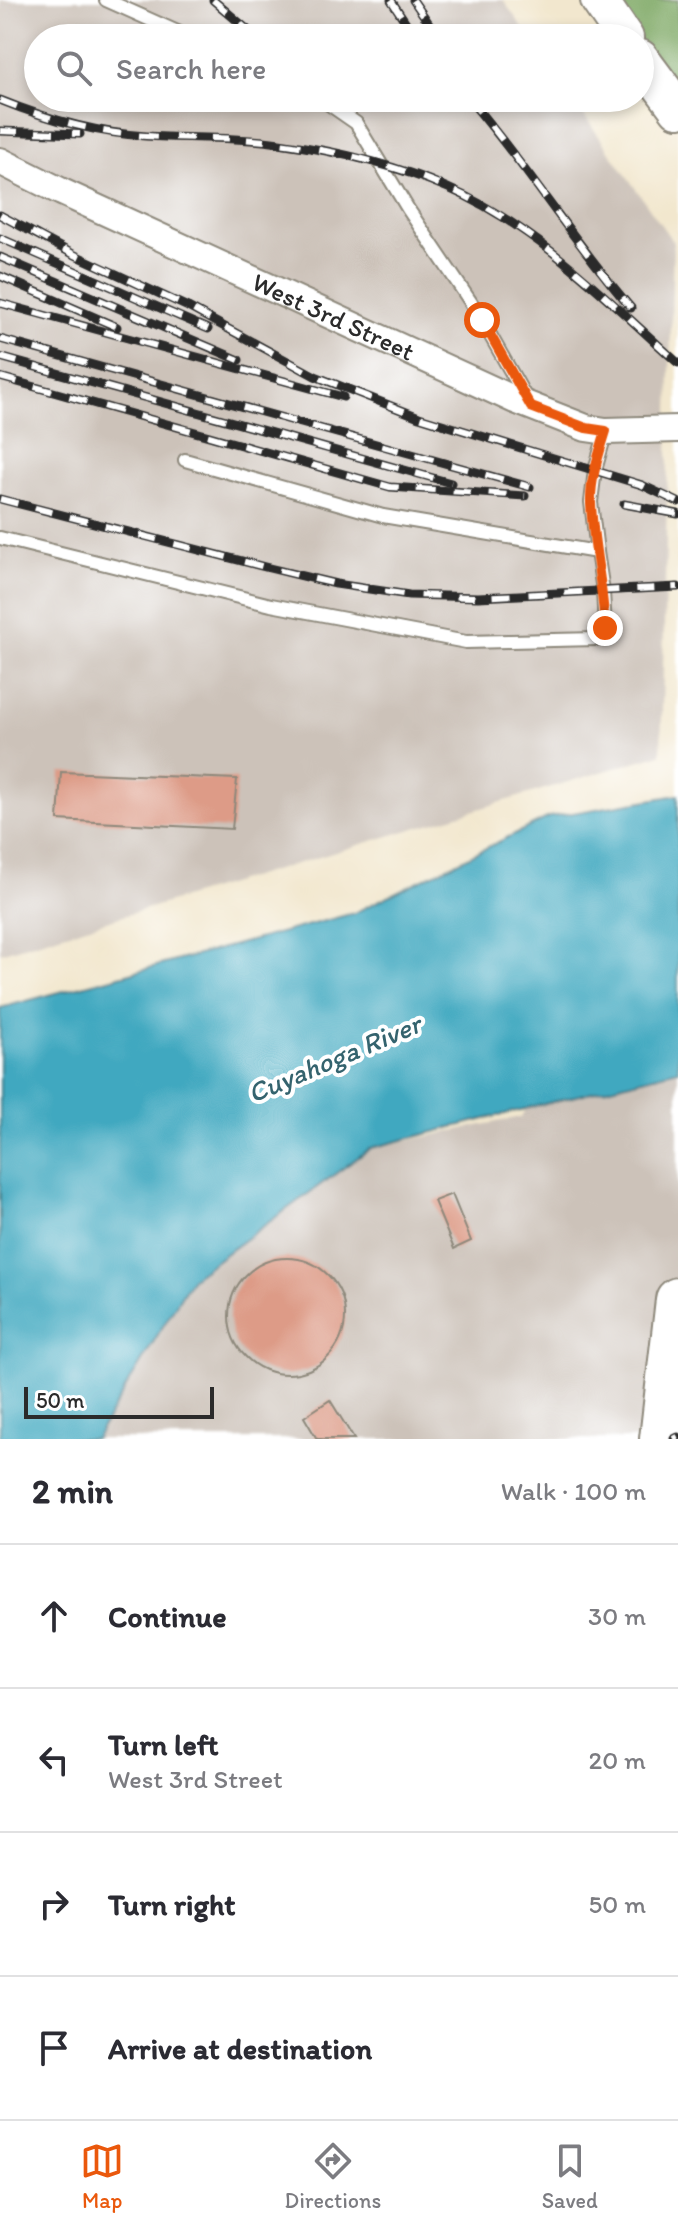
<!DOCTYPE html>
<html lang="en">
<head>
<meta charset="utf-8">
<style>
	body { margin:0; font-family:Itim,sans-serif; background:#f2f2f3; color:#2b2b33 }
	.scale { position:absolute; left:24px; bottom:20px; width:190px; box-sizing:border-box; padding-left:8px; border:4px solid #2b2b2b; border-top:0; font-size:22px; line-height:28px; white-space:nowrap; color:#2b2b2b; -webkit-text-stroke:6px #fff; paint-order:stroke }
	.stop { position:absolute; width:24px; height:24px; margin:-18px; border:6px solid #ea580c; border-radius:50%; background:#fff }
	.stop.end { background:#ea580c; border-color:#fff; box-shadow:0 2px 8px #0008 }
	.list { margin:0; padding:0; list-style:none }
	h2 { display:flex; justify-content:space-between; align-items:center; height:104px; margin:0; padding:0 32px; font-size:34px }
	h2 small { font-size:26px; font-weight:400; color:#7c7c81 }
	.list li { display:grid; grid-template-columns:52px 1fr auto; gap:24px; align-items:center; box-sizing:border-box; height:144px; padding:0 32px; border-top:2px solid #e1e1e2 }
	.list b { display:block; font-size:30px; white-space:nowrap }
	.list p { margin:0; font-size:26px; white-space:nowrap; color:#7c7c81 }
	.list em { font-size:26px; font-style:normal; color:#7c7c81 }
	.icon { flex:none; width:44px; height:44px; fill:none; stroke:currentColor; stroke-width:2; stroke-linecap:round; stroke-linejoin:round }
	.map { position:relative; flex:none; width:678px; height:1439px; overflow:hidden }
	.search { position:absolute; background:#fff; box-shadow:0 4px 12px #0003; left:24px; right:24px; top:24px; height:88px; display:flex; align-items:center; gap:20px; box-sizing:border-box; padding:0 28px; border-radius:44px; color:#7c7c81; font-size:30px }
	.sheet { height:680px; background:#fff }
	nav { display:flex; justify-content:space-around; align-items:center; box-sizing:border-box; height:112px; border-top:2px solid #e1e1e2; background:#fff; font-size:22px; color:#7c7c81 }
	nav a { display:grid; justify-items:center; gap:4px }
	nav .on { color:#ea580c }
	.map>svg:first-child { display:block }
	.industrial { fill:#ccc2b9 }
	.forest { fill:#7aa660; stroke:#526846; stroke-width:2 }
	.water { fill:#40a8c0; stroke:#366a76; stroke-width:2 }
	.building { fill:#dd9b87 }
	.lines { fill:none; stroke-linecap:round; stroke-linejoin:round }
	.lane-casing { stroke:#8e897c; stroke-width:16 }
	.street-casing { stroke:#8e897c; stroke-width:30 }
	.secondary-casing { stroke:#8e897c; stroke-width:40 }
	.highway-casing { stroke:#8e897c; stroke-width:48 }
	.lane { stroke:#fff; stroke-width:12 }
	.street { stroke:#fff; stroke-width:26 }
	.secondary { stroke:#fff; stroke-width:36 }
	.highway { stroke:#fff; stroke-width:44 }
	.rail-casing { stroke:#2b2b2b; stroke-width:9 }
	.rail { stroke:#fff; stroke-width:6; stroke-dasharray:18; stroke-linecap:butt }
	.route { stroke:#ea580c; stroke-width:10 }
	.labels { text-anchor:middle; stroke-width:8; stroke-linejoin:round; paint-order:stroke }
	.street-label { font-size:26px; fill:#2b2b2b; stroke:#fff }
	.water-label { font-size:28px; font-style:italic; fill:#34636e; stroke:#fff }
</style>
</head>
<body>
<div class="map">
<svg width="678" height="1439" viewBox="0 0 678 1439">
	<rect width="100%" height="100%" fill="#fff"/>
	<filter id="ink" filterUnits="userSpaceOnUse"><feTurbulence type="fractalNoise" baseFrequency=".0125" numOctaves="2"/><feDisplacementMap in="SourceGraphic" scale="16" xChannelSelector="R" yChannelSelector="G"/><feConvolveMatrix kernelMatrix="1 2 1 2 8 2 1 2 1" color-interpolation-filters="sRGB"/></filter>
	<filter id="wash" filterUnits="userSpaceOnUse"><feTurbulence type="fractalNoise" baseFrequency=".006" numOctaves="4" result="noise"/><feDisplacementMap in="SourceGraphic" scale="32" xChannelSelector="R" yChannelSelector="G"/><feGaussianBlur stdDeviation="1.8" result="paint"/><feColorMatrix in="noise" values="0 0 0 0 0 0 0 0 0 0 0 0 0 0 0 0 0 1.4 0 .05"/><feComposite in="paint" operator="in"/></filter>
	<g filter="url(#wash)">
		<rect width="100%" height="100%" fill="#f2e7ce"/>
		<!-- industrial -->
		<g class="industrial">
			<path d="M0 0H503L530 38H38V98H572L673 242 661 754 0 953Z"/>
			<path d="M678 817V1439H95L192 1278 371 1148 521 1117Z"/>
		</g>
		<!-- forest -->
		<path class="forest" d="M599 0H678V109Z"/>
		<!-- water -->
		<path class="water" d="M678 795V1070L371 1148 192 1278 95 1439H0V1008L354 913 549 817Z"/>
		<g id="blocks">
			<!-- building -->
			<g class="building">
				<path d="M61 772 237 779 232 829 58 820Z"/>
				<path d="M452 1194 471 1241 454 1249 434 1201Z"/>
				<circle cx="287" cy="1316" r="58"/>
				<path d="M330 1400 354 1439H317L304 1417Z"/>
			</g>
		</g>
	</g>
	<g filter="url(#ink)">
		<use href="#blocks" fill-opacity="0" stroke="#8e897c" stroke-width="2"/>
		<g class="lines">
			<!-- lane casing -->
			<g class="lane-casing">
				<g id="lane">
					<path d="M106 0 191 38"/>
					<path d="M320 98 356 123 408 209 476 310 527 400"/>
					<path d="M185 460 383 516 597 552 591 502 595 470 606 431"/>
					<path d="M0 538 271 605 466 642 597 639 605 628 603 591 597 552"/>
				</g>
			</g>
			<!-- street casing -->
			<g class="street-casing">
				<g id="street">
					<path id="s1" d="M0 161 62 192 515 400 586 428 606 431 678 429"/>
				</g>
			</g>
			<!-- secondary casing -->
			<g class="secondary-casing">
				<g id="secondary">
					<path d="M599 0 625 38"/>
					<path d="M640 58 678 109"/>
				</g>
			</g>
			<!-- highway casing -->
			<g class="highway-casing">
				<path id="highway" d="M662 1439 678 1300"/>
			</g>
			<!-- lane -->
			<use href="#lane" class="lane"/>
			<!-- street -->
			<use href="#street" class="street"/>
			<!-- secondary -->
			<use href="#secondary" class="secondary"/>
			<!-- highway -->
			<use href="#highway" class="highway"/>
			<!-- rail casing -->
			<g class="rail-casing">
				<g id="rail">
					<path d="M213 0 249 31"/>
					<path d="M391 0 416 38"/>
					<path d="M413 0 439 38"/>
					<path d="M468 98C526 165 573 241 631 308"/>
					<path d="M0 100C47 119 95 133 146 136 190 139 235 136 279 143 336 151 394 164 448 188 536 226 607 299 678 363"/>
					<path d="M0 131 80 134"/>
					<path d="M0 215 73 254 188 307 315 376 419 417 642 485 678 502"/>
					<path d="M0 238 208 329"/>
					<path d="M0 257 239 360"/>
					<path d="M0 276 117 327"/>
					<path d="M0 303 343 397"/>
					<path d="M0 339 530 487"/>
					<path d="M0 357 451 483"/>
					<path d="M0 377 390 487 525 496"/>
					<path d="M0 499 265 567 336 584 409 595 478 597 678 587"/>
					<path d="M624 504 678 514"/>
					<path d="M674 1439 678 1437"/>
				</g>
			</g>
			<!-- rail -->
			<use href="#rail" class="rail"/>
		</g>
	</g>
	<g class="lines" filter="url(#ink)">
		<!-- route -->
		<path class="route" d="M482 320 531 407 586 428 606 431C599 454 590 479 591 504 593 546 603 586 605 628"/>
	</g>
	<g class="labels">
		<!-- street labels -->
		<g class="street-label">
			<text dy="9" stroke="none"><textPath href="#s1" startOffset="368">West 3rd Street</textPath></text>
		</g>
		<!-- water labels -->
		<g class="water-label">
			<text transform="translate(334 1058) rotate(-23)" y="10">Cuyahoga River</text>
		</g>
	</g>
</svg>
<div class="scale">50 m</div>
<div class="stop" style="left:482px;top:320px"></div>
<div class="stop end" style="left:605px;top:628px"></div>
<div class="search"><svg class="icon" aria-label="search" viewBox="0 0 24 24"><circle cx="10" cy="10" r="6"/><path d="M15 15l6 6"/></svg>Search here</div>
</div>
<section class="sheet">
<h2>2 min<small>Walk · 100 m</small></h2>
<ul class="list">
<li><svg class="icon" aria-label="ahead" viewBox="0 0 24 24"><path d="M12 20V5M6 11l6-6 6 6"/></svg><div><b>Continue</b></div><em>30 m</em></li>
<li><svg class="icon" aria-label="left" viewBox="0 0 24 24"><path d="M17 20v-9H6M10 6l-5 5 5 5"/></svg><div><b>Turn left</b><p>West 3rd Street</p></div><em>20 m</em></li>
<li><svg class="icon" aria-label="right" viewBox="0 0 24 24"><path d="M7 20v-9h11M14 6l5 5-5 5"/></svg><div><b>Turn right</b></div><em>50 m</em></li>
<li><svg class="icon" aria-label="arrive" viewBox="0 0 24 24"><path d="M6 21V4h12l-3 4 3 4H6"/></svg><div><b>Arrive at destination</b></div></li>
</ul>
</section>
<nav>
<a class="on"><svg class="icon" aria-label="map" viewBox="0 0 24 24"><path d="M3 6l6-2 6 2 6-2v14l-6 2-6-2-6 2zM9 4v14M15 6v14"/></svg>Map</a>
<a><svg class="icon" aria-label="directions" viewBox="0 0 24 24"><path d="M12 3l9 9-9 9-9-9zM9 14v-3h6M13 9l2 2-2 2"/></svg>Directions</a>
<a><svg class="icon" aria-label="saved" viewBox="0 0 24 24"><path d="M7 4h10v16l-5-4-5 4z"/></svg>Saved</a>
</nav>
</body>
</html>
